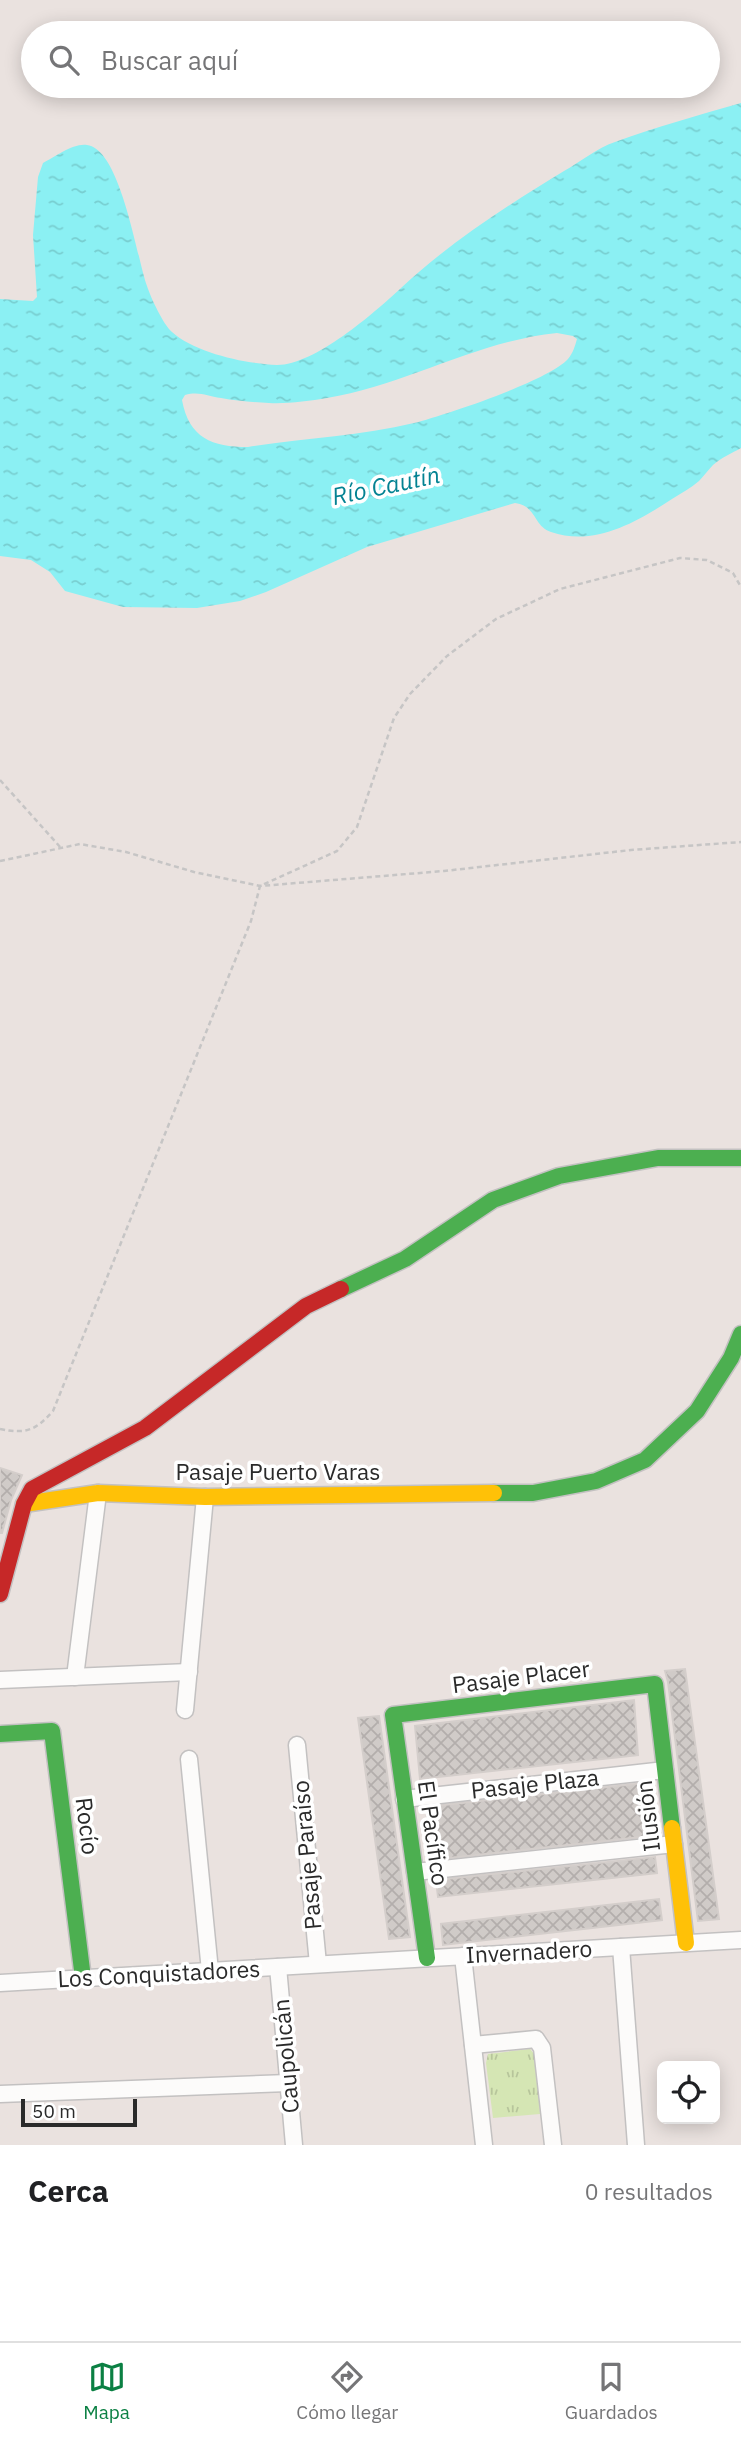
<!DOCTYPE html>
<html lang="es">
<head>
<meta charset="utf-8">
<style>
	body { margin:0; font-family:"IBM Plex Sans",sans-serif; background:#f2f2f2; color:#202124 }
	.controls { position:absolute; right:21px; bottom:21px; display:grid; overflow:hidden; border-radius:10px; box-shadow:0 4px 18px #0003 }
	.controls button { width:63px; height:63px; display:grid; place-items:center; padding:0; border:0; border-bottom:2px solid #e0e0e0; background:#fff; color:#202124; font:35px sans-serif }
	.scale { position:absolute; left:21px; bottom:18px; width:116px; box-sizing:border-box; padding-left:7px; border:4px solid #2a2a2a; border-top:0; font-size:19px; line-height:24px; white-space:nowrap; color:#2a2a2a; -webkit-text-stroke:5px #fff; paint-order:stroke }
	.list { margin:0; padding:0; list-style:none }
	h2 { display:flex; justify-content:space-between; align-items:center; height:91px; margin:0; padding:0 28px; font-size:30px }
	h2 small { font-size:23px; font-weight:400; color:#757577 }
	.icon { flex:none; width:38px; height:38px; fill:none; stroke:currentColor; stroke-width:2; stroke-linecap:round; stroke-linejoin:round }
	.map { position:relative; flex:none; width:741px; height:2145px; overflow:hidden }
	.search { position:absolute; background:#fff; box-shadow:0 4px 18px #0003; left:21px; right:21px; top:21px; height:77px; display:flex; align-items:center; gap:18px; box-sizing:border-box; padding:0 24px; border-radius:38px; color:#757577; font-size:26px }
	.sheet { height:196px; background:#fff }
	nav { display:flex; justify-content:space-around; align-items:center; box-sizing:border-box; height:98px; border-top:2px solid #e0e0e0; background:#fff; font-size:19px; color:#757577 }
	nav a { display:grid; justify-items:center; gap:4px }
	nav .on { color:#0b8043 }
	.map>svg:first-child { display:block }
	.grass { fill:url(#grass-tufts) }
	.water { fill:url(#water-ripples); fill-rule:evenodd }
	.building { fill:url(#building-cross-hatch); stroke:#d4cecb; stroke-width:2 }
	.lines { fill:none; stroke-linecap:round; stroke-linejoin:round }
	.street-casing { stroke:#c3c1c1; stroke-width:19 }
	.fast-casing { stroke:#c3c1c1; stroke-width:19 }
	.slow-casing { stroke:#c3c1c1; stroke-width:19 }
	.jam-casing { stroke:#c3c1c1; stroke-width:19 }
	.path { stroke:#c6c5c5; stroke-width:2.5; stroke-dasharray:5 3.5; stroke-linecap:butt }
	.street { stroke:#fcfbfa; stroke-width:16 }
	.fast { stroke:#4caf50; stroke-width:16 }
	.slow { stroke:#ffc107; stroke-width:16 }
	.jam { stroke:#c62828; stroke-width:16 }
	.labels { text-anchor:middle; stroke-width:7; stroke-linejoin:round; paint-order:stroke }
	.street-label { font-size:23px; fill:#2a2a2a; stroke:#fff }
	.water-label { font-size:24px; font-style:italic; fill:#038292; stroke:#fff }
</style>
</head>
<body>
<div class="map">
<svg width="741" height="2145" viewBox="0 0 741 2145">
	<defs>
		<pattern id="grass-tufts" width="24" height="20" patternUnits="userSpaceOnUse" patternTransform="scale(1.75)"><rect width="24" height="20" fill="#d5e6b4"/><path d="M3 7l-1-3M5 7V3M7 7l1-3M15 17l-1-3M17 17v-4M19 17l1-3" fill="none" stroke="#b7c59b"/></pattern>
		<pattern id="water-ripples" width="26" height="14" patternUnits="userSpaceOnUse" patternTransform="scale(1.75)"><rect width="26" height="14" fill="#8bf0f3"/><path d="M2 4q2-2 4 0t4 0M15 11q2-2 4 0t4 0" fill="none" stroke="#78ced0"/></pattern>
		<pattern id="building-cross-hatch" width="8" height="8" patternUnits="userSpaceOnUse" patternTransform="scale(1.75)"><rect width="8" height="8" fill="#d0cbc8"/><path d="M0 0l8 8M0 8l8-8" fill="none" stroke="#b3aeac"/></pattern>
	</defs>
	<rect width="100%" height="100%" fill="#eae2df"/>
	<!-- grass -->
	<path class="grass" d="M530 2049 536 2056 540 2114 493 2118 486 2063 488 2054Z"/>
	<!-- water -->
	<path class="water" d="M741 103V448C732 453 721 458 713 465 708 470 704 476 699 481 691 488 681 493 672 499 637 522 594 547 551 532 533 526 537 506 515 503L367 547 266 592 240 601 197 608 123 607 65 591 50 572 31 560 0 556V299L33 301 37 297 33 235 38 177 43 163C55 157 73 143 87 145 121 149 137 259 147 286 151 298 163 324 172 332 195 353 247 364 277 365 315 365 374 313 401 288 449 243 508 205 564 171 580 162 597 148 615 142 656 127 699 115 741 103ZM557 333 573 336 577 339C575 346 573 353 568 359 548 381 445 415 414 423 360 436 303 438 248 447 212 447 189 438 182 400L185 395C199 391 207 396 221 398 236 401 253 402 269 403 287 404 309 401 327 398 406 385 477 341 557 333Z"/>
	<!-- building -->
	<g class="building">
		<path d="M0 1468 22 1475 11 1500 2 1533H0Z"/>
		<path d="M685 1669 719 1919 698 1921 668 1682 665 1671Z"/>
		<path d="M634 1700 638 1755 420 1779 415 1726Z"/>
		<path d="M379 1716 410 1937 389 1939 358 1718Z"/>
		<path d="M644 1783 650 1836 431 1860 426 1807Z"/>
		<path d="M655 1857 657 1873 438 1897 436 1880Z"/>
		<path d="M659 1899 662 1920 443 1945 441 1924Z"/>
	</g>
	<g class="lines">
		<!-- street casing -->
		<g class="street-casing">
			<g id="street">
				<path d="M75 1677 98 1493"/>
				<path d="M0 1680 189 1672"/>
				<path d="M185 1710 205 1497"/>
				<path d="M297 1745 318 1964"/>
				<path d="M189 1759 210 1971"/>
				<path d="M404 1799 665 1770"/>
				<path d="M415 1872 674 1844"/>
				<path d="M621 1947 636 2145"/>
				<path d="M463 1956 484 2145"/>
				<path d="M278 1967 294 2145"/>
				<path d="M0 1983 741 1940"/>
				<path d="M473 2045 536 2039 542 2048 553 2145"/>
				<path d="M0 2094 288 2083"/>
			</g>
		</g>
		<!-- fast casing -->
		<g class="fast-casing">
			<g id="fast">
				<path d="M341 1289 405 1259 493 1200 559 1176 658 1158H741"/>
				<path d="M494 1493H533L596 1481 645 1460 697 1411 731 1358 741 1334"/>
				<path d="M0 1734 52 1731 83 1978"/>
				<path d="M427 1958 393 1715 655 1684 672 1828"/>
			</g>
		</g>
		<!-- slow casing -->
		<g class="slow-casing">
			<g id="slow">
				<path d="M24 1504 98 1493 205 1497 494 1493"/>
				<path d="M672 1828 686 1943"/>
			</g>
		</g>
		<!-- jam casing -->
		<g class="jam-casing">
			<path id="jam" d="M0 1594 24 1504 32 1489 145 1428 306 1306 341 1289"/>
		</g>
		<!-- path -->
		<g class="path">
			<path d="M0 780 61 848"/>
			<path d="M0 861 80 844 126 852 194 872 260 886 444 871 631 850 741 842"/>
			<path d="M0 1429C26 1434 35 1431 53 1411L251 921 260 886 337 851 357 827 394 718 410 694 447 656 496 619 560 589 680 558 707 560 733 573 741 587"/>
		</g>
		<!-- street -->
		<use href="#street" class="street"/>
		<!-- fast -->
		<use href="#fast" class="fast"/>
		<!-- slow -->
		<use href="#slow" class="slow"/>
		<!-- jam -->
		<use href="#jam" class="jam"/>
	</g>
	<g class="labels">
		<!-- street labels -->
		<g class="street-label">
			<text x="278" y="1480">Pasaje Puerto Varas</text>
			<text transform="translate(521 1677) rotate(-7)" y="8">Pasaje Placer</text>
			<text transform="translate(535 1784) rotate(-6)" y="8">Pasaje Plaza</text>
			<text transform="translate(648 1816) rotate(-97)" y="8">Ilusión</text>
			<text transform="translate(87 1826) rotate(83)" y="8">Rocío</text>
			<text transform="translate(433 1833) rotate(82)" y="8">El Pacífico</text>
			<text transform="translate(307 1855) rotate(-95)" y="8">Pasaje Paraíso</text>
			<text transform="translate(529 1952) rotate(-3)" y="8">Invernadero</text>
			<text transform="translate(159 1974) rotate(-3)" y="8">Los Conquistadores</text>
			<text transform="translate(286 2056) rotate(-95)" y="8">Caupolicán</text>
		</g>
		<!-- water labels -->
		<g class="water-label">
			<text transform="translate(386 486) rotate(-12)" y="8">Río Cautín</text>
		</g>
	</g>
</svg>
<div class="controls">
<button><svg class="icon" aria-label="locate" viewBox="0 0 24 24"><circle cx="12" cy="12" r="6"/><path d="M12 2v4M12 18v4M2 12h4M18 12h4"/></svg></button>
</div>
<div class="scale">50 m</div>
<div class="search"><svg class="icon" aria-label="search" viewBox="0 0 24 24"><circle cx="10" cy="10" r="6"/><path d="M15 15l6 6"/></svg>Buscar aquí</div>
</div>
<section class="sheet">
<h2>Cerca<small>0 resultados</small></h2>
<ul class="list">
</ul>
</section>
<nav>
<a class="on"><svg class="icon" aria-label="map" viewBox="0 0 24 24"><path d="M3 6l6-2 6 2 6-2v14l-6 2-6-2-6 2zM9 4v14M15 6v14"/></svg>Mapa</a>
<a><svg class="icon" aria-label="directions" viewBox="0 0 24 24"><path d="M12 3l9 9-9 9-9-9zM9 14v-3h6M13 9l2 2-2 2"/></svg>Cómo llegar</a>
<a><svg class="icon" aria-label="saved" viewBox="0 0 24 24"><path d="M7 4h10v16l-5-4-5 4z"/></svg>Guardados</a>
</nav>
</body>
</html>
